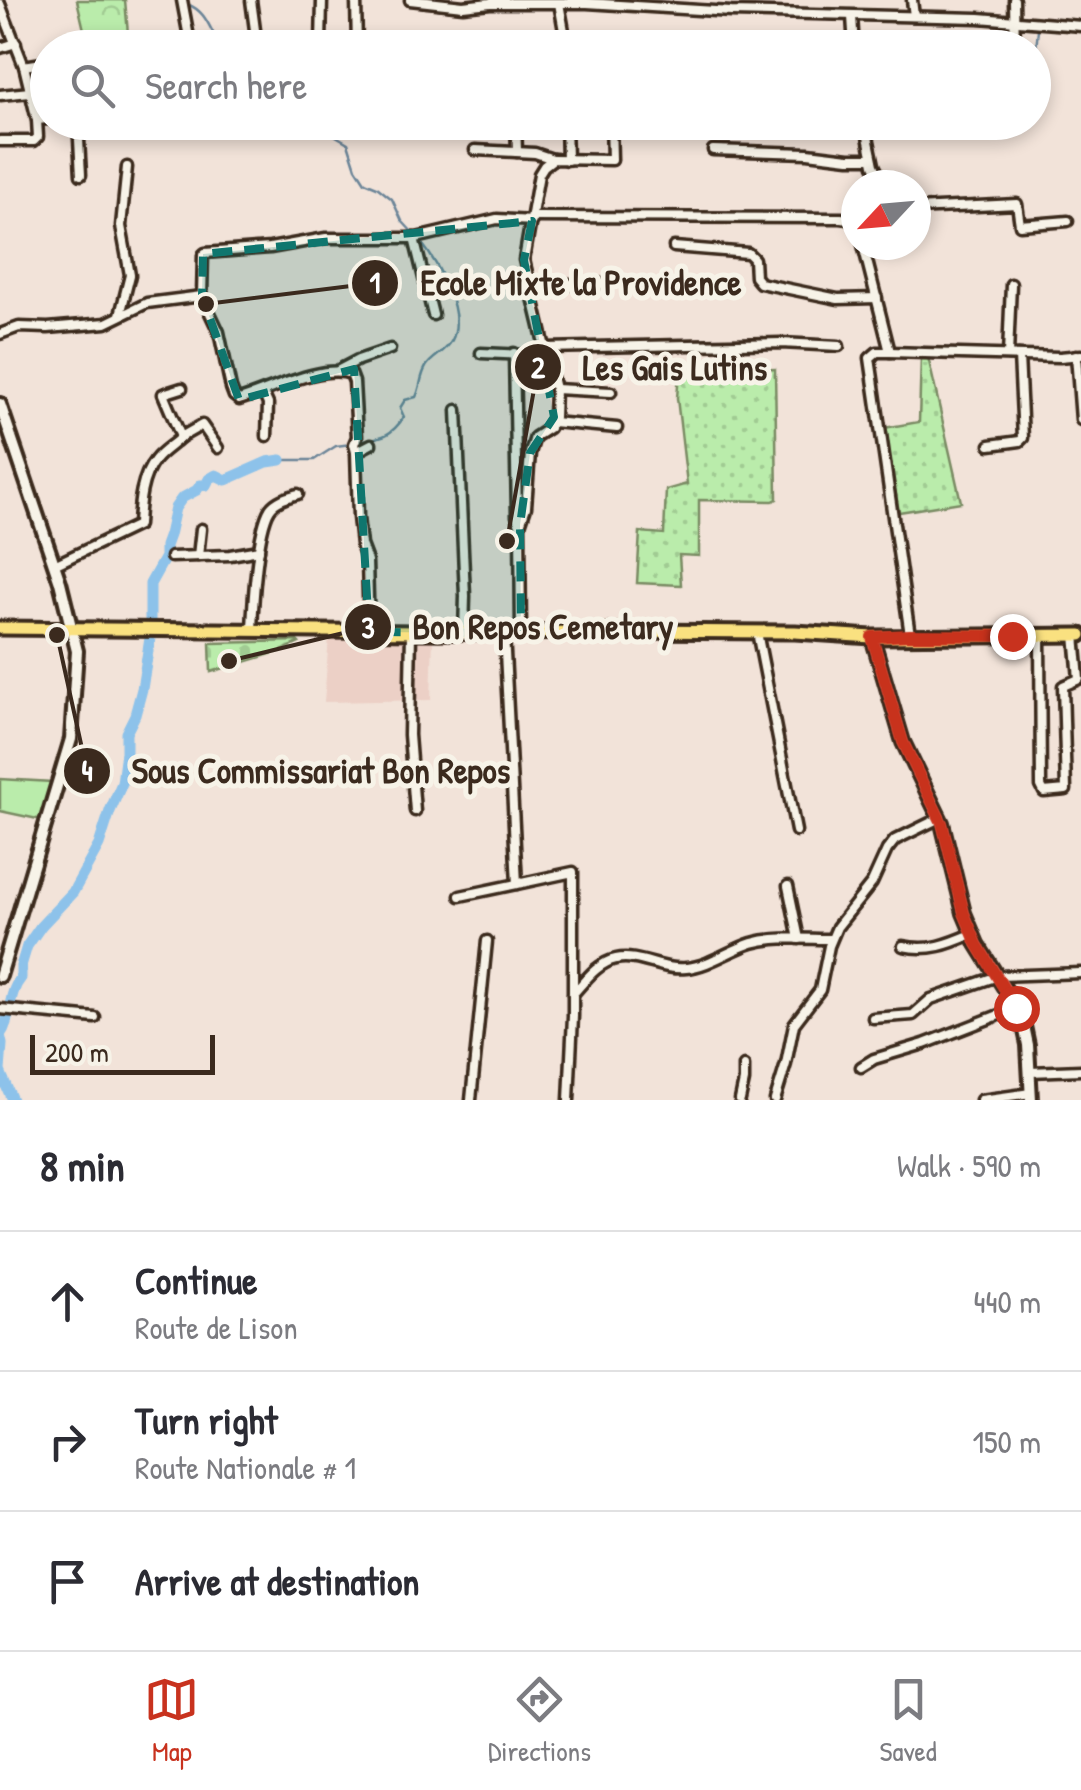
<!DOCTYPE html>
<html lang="en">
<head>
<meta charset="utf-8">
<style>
	body { margin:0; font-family:"Patrick Hand",sans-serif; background:#f2f2f3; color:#2b2b33 }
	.compass { position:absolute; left:841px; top:170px; width:90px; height:90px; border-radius:50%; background:#fff; box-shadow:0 5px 15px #0003; rotate:244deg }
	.scale { position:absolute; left:30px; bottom:25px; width:185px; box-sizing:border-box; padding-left:10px; border:5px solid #3b2a1e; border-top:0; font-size:28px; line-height:35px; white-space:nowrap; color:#3b2a1e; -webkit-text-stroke:8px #f7f3e8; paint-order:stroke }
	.stop { position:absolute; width:30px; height:30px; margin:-22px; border:8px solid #c8321e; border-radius:50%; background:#fff }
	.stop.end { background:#c8321e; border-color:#fff; box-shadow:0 2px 10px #0008 }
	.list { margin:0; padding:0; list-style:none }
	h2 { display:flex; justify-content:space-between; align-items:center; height:130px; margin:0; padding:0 40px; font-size:42px }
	h2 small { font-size:32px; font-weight:400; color:#7c7c81 }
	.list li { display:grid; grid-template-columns:65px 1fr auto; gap:30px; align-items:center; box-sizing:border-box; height:140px; padding:0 40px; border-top:2px solid #e1e1e2 }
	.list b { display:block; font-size:38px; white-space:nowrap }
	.list p { margin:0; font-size:32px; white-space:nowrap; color:#7c7c81 }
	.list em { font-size:32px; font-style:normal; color:#7c7c81 }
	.icon { flex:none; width:55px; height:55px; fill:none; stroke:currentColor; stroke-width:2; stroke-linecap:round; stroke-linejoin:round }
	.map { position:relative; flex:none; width:1081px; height:1100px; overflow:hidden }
	.search { position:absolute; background:#fff; box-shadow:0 5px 15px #0003; left:30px; right:30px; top:30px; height:110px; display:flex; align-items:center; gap:25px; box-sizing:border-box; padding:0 35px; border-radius:55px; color:#7c7c81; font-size:38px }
	.sheet { height:550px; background:#fff }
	nav { display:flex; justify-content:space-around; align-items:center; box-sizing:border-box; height:140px; border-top:2px solid #e1e1e2; background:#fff; font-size:28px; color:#7c7c81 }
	nav a { display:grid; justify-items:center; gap:5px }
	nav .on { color:#c8321e }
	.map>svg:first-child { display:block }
	.built { fill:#ecd0c6 }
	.grass { fill:url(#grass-dots); stroke:#7a8b64; stroke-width:2.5 }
	.forest { fill:url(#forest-crowns); stroke:#7a8b64; stroke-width:2.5 }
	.cemetery { fill:url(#cemetery-stones); stroke:#7a8b64; stroke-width:2.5 }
	.pitch { fill:#baecab; stroke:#7a8b64; stroke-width:2.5 }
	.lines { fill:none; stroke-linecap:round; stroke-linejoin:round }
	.stream { stroke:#6c8598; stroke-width:2.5 }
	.river { stroke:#8dc2ea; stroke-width:11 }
	.street-casing { stroke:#3b2a1e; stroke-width:15 }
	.secondary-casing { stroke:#3b2a1e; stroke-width:18 }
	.primary-casing { stroke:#3b2a1e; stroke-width:19 }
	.street { stroke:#f7f3e8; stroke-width:8 }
	.secondary { stroke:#f7f3e8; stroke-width:10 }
	.primary { stroke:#fae180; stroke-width:11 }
	.route { stroke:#c8321e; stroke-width:12 }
	.marked { fill:#0f766e; fill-opacity:0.2; stroke:#0f766e; stroke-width:8; stroke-dasharray:20 12; stroke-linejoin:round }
	.leader { fill:none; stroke:#3b2a1e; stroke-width:4 }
	.callout-dot { fill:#3b2a1e; stroke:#f7f3e8; stroke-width:4 }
	.mark-label { font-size:30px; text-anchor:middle; font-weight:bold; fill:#fff }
	.callout-label { font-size:35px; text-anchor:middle; font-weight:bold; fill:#3b2a1e; stroke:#f7f3e8; stroke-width:10; stroke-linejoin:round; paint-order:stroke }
</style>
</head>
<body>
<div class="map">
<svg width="1081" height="1100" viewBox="0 0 1081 1100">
	<defs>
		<pattern id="grass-dots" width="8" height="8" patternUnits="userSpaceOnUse" patternTransform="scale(2.5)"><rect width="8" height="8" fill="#baecab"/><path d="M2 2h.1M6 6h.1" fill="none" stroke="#a1cb93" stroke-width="1.8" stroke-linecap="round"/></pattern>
		<pattern id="forest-crowns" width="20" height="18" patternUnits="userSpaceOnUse" patternTransform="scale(2.5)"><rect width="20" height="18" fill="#baecab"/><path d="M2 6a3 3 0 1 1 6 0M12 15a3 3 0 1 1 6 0" fill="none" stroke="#a1cb93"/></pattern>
		<pattern id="cemetery-stones" width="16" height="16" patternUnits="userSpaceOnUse" patternTransform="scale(2.5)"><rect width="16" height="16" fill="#baecab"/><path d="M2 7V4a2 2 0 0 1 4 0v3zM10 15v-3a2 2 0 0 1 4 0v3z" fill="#a1cb93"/></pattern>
	</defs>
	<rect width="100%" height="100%" fill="#f2e3d9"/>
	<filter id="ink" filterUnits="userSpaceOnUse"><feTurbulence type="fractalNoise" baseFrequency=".01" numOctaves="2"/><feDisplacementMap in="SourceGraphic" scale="20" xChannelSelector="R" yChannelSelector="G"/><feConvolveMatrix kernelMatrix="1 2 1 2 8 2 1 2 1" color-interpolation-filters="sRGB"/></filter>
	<g filter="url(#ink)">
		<!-- built -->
		<path class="built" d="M329 637H433L431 700 324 702Z"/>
		<!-- grass -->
		<g class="grass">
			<path d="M921 357H928L961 502 899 512 884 428 919 422Z"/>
			<path d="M775 369 777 499 773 501 699 500V556L679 555 681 585 637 583 640 532 664 534 666 490 687 484 677 398 679 373Z"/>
		</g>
		<!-- forest -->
		<path class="forest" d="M77 0H125L129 45 88 47Z"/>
		<!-- cemetery -->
		<path class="cemetery" d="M297 641 299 643 284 650 211 672 210 643Z"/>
		<!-- pitch -->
		<path class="pitch" d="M0 779 52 782 42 820 0 811Z"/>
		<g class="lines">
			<!-- stream -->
			<g class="stream">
				<path d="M187 4C208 12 209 30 222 48"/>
				<path d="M1034 70 1039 19H1057"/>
				<path d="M320 122 330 126 336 136 348 143 356 168 365 182 377 187 392 199 402 221 414 234"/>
				<path d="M358 441C380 437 389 439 404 417L400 408 405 400 416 397C421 387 420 377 426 367 432 356 446 353 452 340 466 313 437 261 419 240"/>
				<path d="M281 460H314L336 446 351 444"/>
			</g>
			<!-- river -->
			<path class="river" d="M12 1100 0 1071 2 1044 0 1035C12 1019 7 994 21 978V966L27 946 41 926 73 892 99 845 110 811 122 783 126 752V733L135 715 142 689 150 638V584L165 557V546L169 535 175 508 182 498 197 490 200 485H206L209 479 216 475 226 480 267 462 281 460"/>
			<!-- street casing -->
			<g class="street-casing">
				<g id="street">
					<path d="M182 0 191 48"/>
					<path d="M251 0 255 30"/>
					<path d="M356 0 357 48"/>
					<path d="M410 0 463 6 490 3H587L731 12 979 18 1081 26"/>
					<path d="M912 0 914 16"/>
					<path d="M1014 0 1015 48"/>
					<path d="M559 3 567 48"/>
					<path d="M0 4 24 66 37 120 48 119"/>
					<path d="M852 16 854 48"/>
					<path d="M321 45 322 0"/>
					<path d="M0 48 16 43"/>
					<path d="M24 66 48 62"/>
					<path d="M29 86 48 85"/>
					<path d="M0 95 30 92"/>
					<path d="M78 122 81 175"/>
					<path d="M516 122 517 152"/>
					<path d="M566 122 567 160"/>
					<path d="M865 122 874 165 884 185"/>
					<path d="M0 141H34L38 137 37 120"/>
					<path d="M475 150 535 153 553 159"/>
					<path d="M713 150 808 153 849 158H872"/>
					<path d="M916 209 1017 204 1020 225 1068 221"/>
					<path d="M533 217 841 218 856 220"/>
					<path d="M414 238 433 315"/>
					<path d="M863 245 890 352"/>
					<path d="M674 247 748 253 754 259 755 277 760 283 838 299 877 298"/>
					<path d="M530 284H609"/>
					<path d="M202 296 219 332 231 388 234 396 239 400C270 391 322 363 351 374L354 382 357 437 354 444 356 452"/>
					<path d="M120 315 130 275 121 226 127 167"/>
					<path d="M0 334 19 327 48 328 106 323 147 303 202 296 203 255 205 253 270 248 326 238H416L497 219 532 221"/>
					<path d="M544 348 781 343 839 346"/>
					<path d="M481 353 546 356"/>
					<path d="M514 353 517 516 520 525"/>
					<path d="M1008 355 1011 284"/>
					<path d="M1076 355 1081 420"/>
					<path d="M339 370 358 360 390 349"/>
					<path d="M555 389 611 392"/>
					<path d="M263 393 268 404 267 436"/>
					<path d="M457 410 465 596 464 633"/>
					<path d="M553 422 617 428"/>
					<path d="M181 437 202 425 218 448"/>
					<path d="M990 445 1020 441 1023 438 1019 356"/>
					<path d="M198 556 201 529"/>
					<path d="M171 557 230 555 259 550"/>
					<path d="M54 565 138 525C139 503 141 477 155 460 162 451 173 445 181 437L163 394 182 388"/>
					<path d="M252 630C253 604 257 530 270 509 276 500 288 497 298 494"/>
					<path d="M369 632 367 561 361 545 358 517 356 452 371 444"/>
					<path d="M757 632 796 831"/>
					<path d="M411 633 409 735 415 811"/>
					<path d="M504 633 517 884 573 872V1016L569 1100"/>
					<path d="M521 633 520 525 526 507 530 453 535 437 549 428 554 417 555 389 524 260 539 174 544 166 553 159 612 160 611 122"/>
					<path d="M910 635 870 358 877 352H890L1060 357 1081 355"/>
					<path d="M1040 636 1041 786 1044 792 1066 790 1063 686 1079 679 1075 635"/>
					<path d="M788 886 799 939"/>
					<path d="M460 896 517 884"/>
					<path d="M903 946C929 952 949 944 972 934"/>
					<path d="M573 994C585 981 597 963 616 959 639 954 662 971 686 968 709 966 730 950 752 943 777 936 805 939 831 939"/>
					<path d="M0 1009 95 1018"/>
					<path d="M873 1018 913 1015 931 999 998 976 1081 973"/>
					<path d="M861 1067 874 1059 924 1044 1017 1008"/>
					<path d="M1030 1072 1081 1070"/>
					<path d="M471 1100 487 941"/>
					<path d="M740 1100 744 1081V1066"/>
					<path d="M775 1100 786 1064 794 1024 820 990 829 946 837 927 872 883 887 850 895 840 940 818"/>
					<path d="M981 1100 1031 1093"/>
				</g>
			</g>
			<!-- secondary casing -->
			<g class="secondary-casing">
				<g id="secondary">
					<path d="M0 404 60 582 77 651 71 739 0 976"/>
					<path d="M872 637 903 742 942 823 964 913 977 944 1017 1008 1024 1026 1028 1045 1031 1100"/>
				</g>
			</g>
			<!-- primary casing -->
			<g class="primary-casing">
				<path id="primary" d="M0 628 521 633 626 631 795 632 872 637 1081 635"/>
			</g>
			<!-- street -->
			<use href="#street" class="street"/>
			<!-- secondary -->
			<use href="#secondary" class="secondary"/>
			<!-- primary -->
			<use href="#primary" class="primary"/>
		</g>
	</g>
	<g class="lines" filter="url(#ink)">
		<!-- route -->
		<path class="route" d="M1012 636 910 635 872 637 903 742 942 823 964 913 977 944 1016 1008"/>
	</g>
	<!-- marked area -->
	<path class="marked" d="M532 221 524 260 554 417 530 453 520 525 521 633 369 632 354 369 239 400 202 296 203 254Z"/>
	<!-- callouts -->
	<path class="leader" d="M206 304L375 283M507 541L538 367M229 661L368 627M57 635L87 771"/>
	<g class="callout-dot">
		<circle cx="206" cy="304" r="10"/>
		<circle cx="507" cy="541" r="10"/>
		<circle cx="229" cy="661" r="10"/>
		<circle cx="57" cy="635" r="10"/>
		<circle cx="375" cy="283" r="25"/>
		<circle cx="538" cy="367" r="25"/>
		<circle cx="368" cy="627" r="25"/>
		<circle cx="87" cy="771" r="25"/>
	</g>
	<g class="mark-label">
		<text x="375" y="293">1</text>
		<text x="538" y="378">2</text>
		<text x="368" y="638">3</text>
		<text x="87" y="781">4</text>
	</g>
	<g class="callout-label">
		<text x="581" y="295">Ecole Mixte la Providence</text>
		<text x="675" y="380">Les Gais Lutins</text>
		<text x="543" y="639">Bon Repos Cemetary</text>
		<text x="321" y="783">Sous Commissariat Bon Repos</text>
	</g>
</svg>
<svg class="compass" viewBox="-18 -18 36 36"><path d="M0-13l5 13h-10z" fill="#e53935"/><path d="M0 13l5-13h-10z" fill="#7c7c81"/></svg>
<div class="scale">200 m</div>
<div class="stop" style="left:1016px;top:1008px"></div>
<div class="stop end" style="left:1012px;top:636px"></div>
<div class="search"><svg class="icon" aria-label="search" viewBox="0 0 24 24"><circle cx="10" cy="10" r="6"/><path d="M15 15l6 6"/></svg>Search here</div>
</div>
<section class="sheet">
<h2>8 min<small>Walk · 590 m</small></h2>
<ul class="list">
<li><svg class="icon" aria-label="ahead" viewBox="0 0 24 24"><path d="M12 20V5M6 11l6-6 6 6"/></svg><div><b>Continue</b><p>Route de Lison</p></div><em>440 m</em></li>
<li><svg class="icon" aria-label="right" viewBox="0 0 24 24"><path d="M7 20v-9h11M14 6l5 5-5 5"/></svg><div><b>Turn right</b><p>Route Nationale # 1</p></div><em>150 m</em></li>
<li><svg class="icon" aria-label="arrive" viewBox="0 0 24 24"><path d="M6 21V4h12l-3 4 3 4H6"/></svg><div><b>Arrive at destination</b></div></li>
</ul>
</section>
<nav>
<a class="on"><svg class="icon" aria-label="map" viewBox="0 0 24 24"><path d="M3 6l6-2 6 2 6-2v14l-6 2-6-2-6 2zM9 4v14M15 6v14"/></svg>Map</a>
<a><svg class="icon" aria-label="directions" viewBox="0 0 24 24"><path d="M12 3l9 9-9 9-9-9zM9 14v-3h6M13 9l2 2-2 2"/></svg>Directions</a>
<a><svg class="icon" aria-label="saved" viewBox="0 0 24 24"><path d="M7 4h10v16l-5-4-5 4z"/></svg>Saved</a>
</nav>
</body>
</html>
